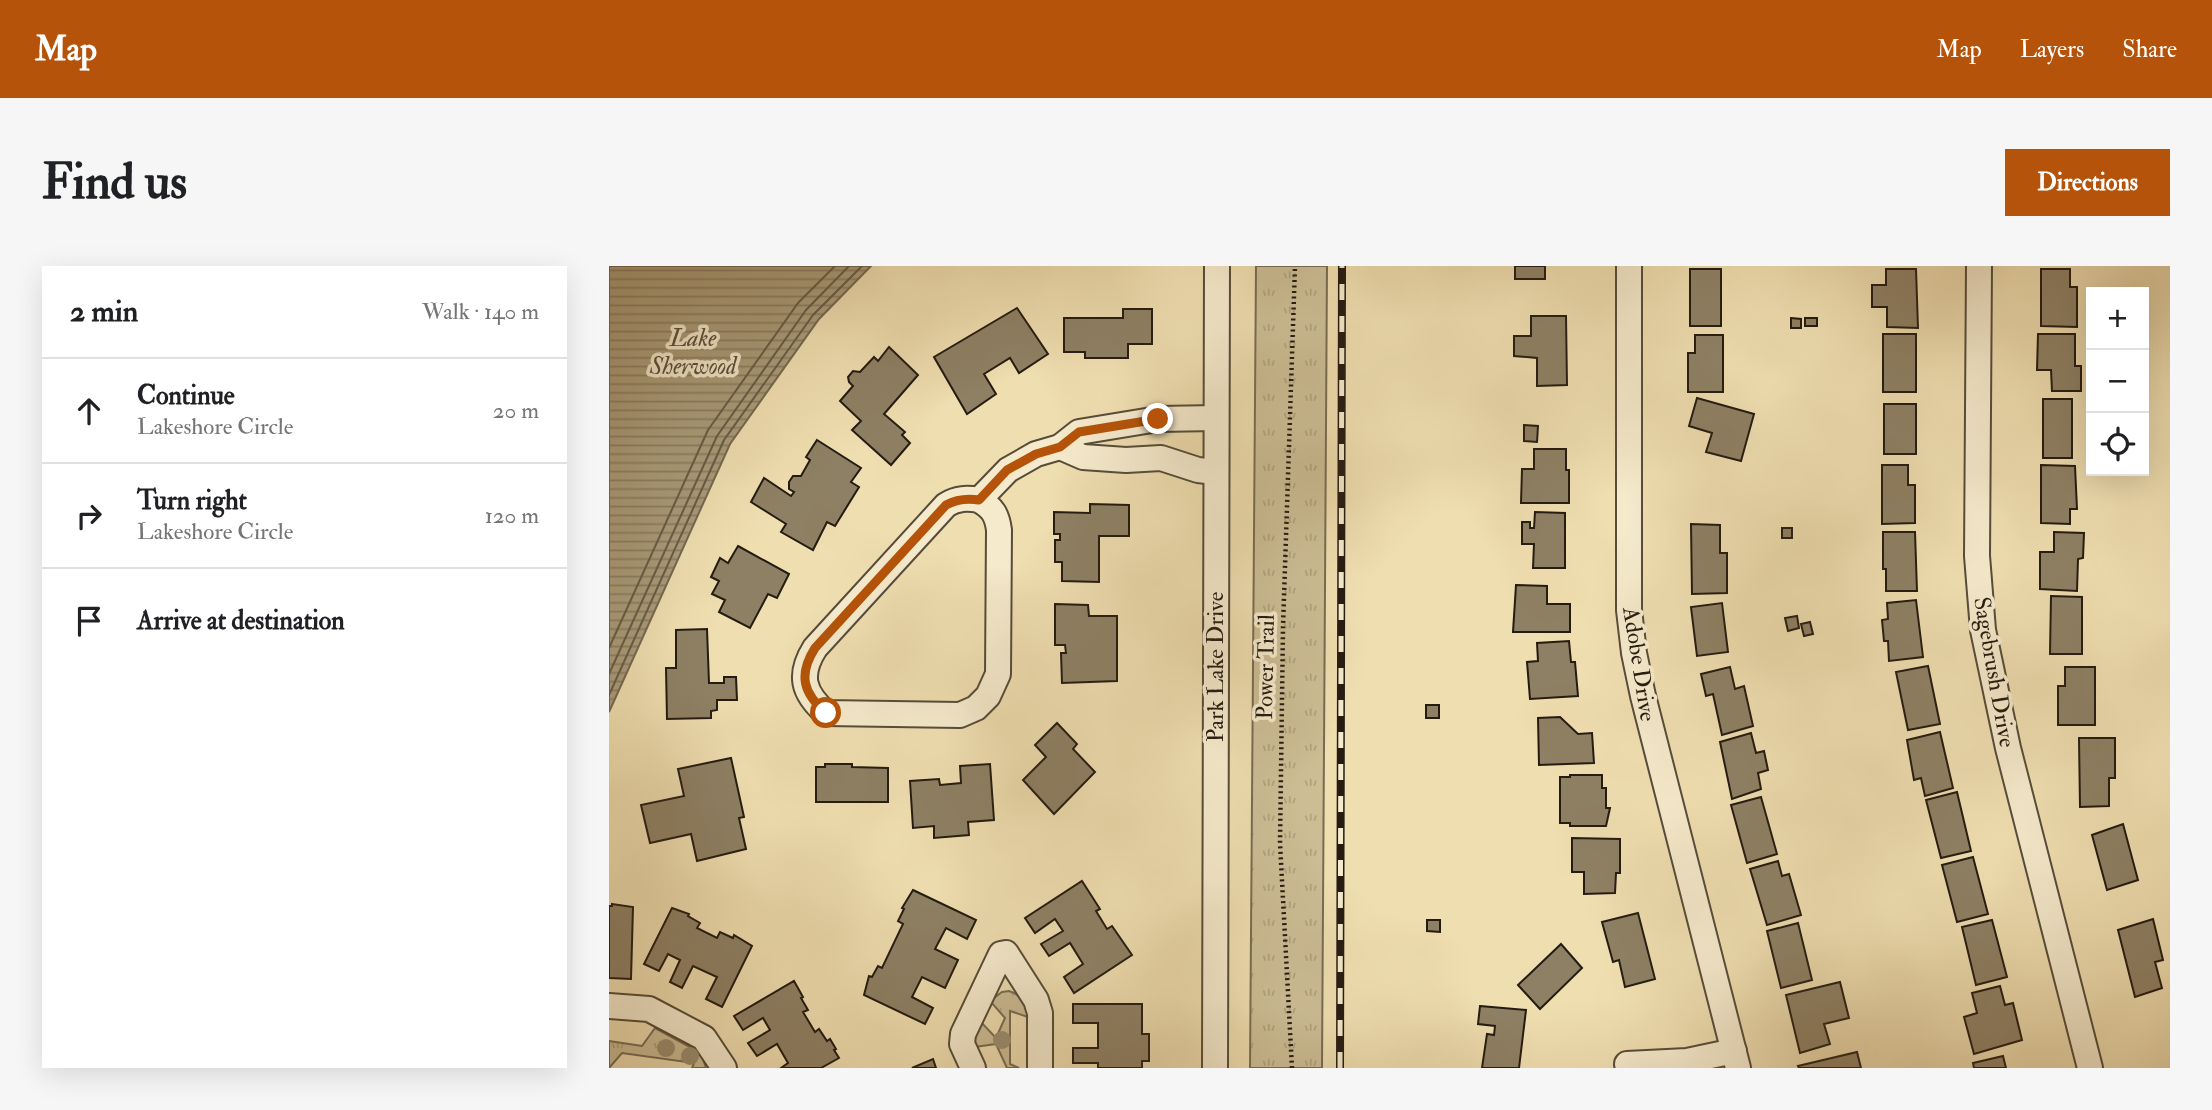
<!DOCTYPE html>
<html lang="en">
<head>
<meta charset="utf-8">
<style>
	body { margin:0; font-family:"IM FELL Double Pica",serif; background:#f6f6f6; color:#202124 }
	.controls { position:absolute; right:21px; top:21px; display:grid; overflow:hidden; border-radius:0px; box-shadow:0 7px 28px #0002 }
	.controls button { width:63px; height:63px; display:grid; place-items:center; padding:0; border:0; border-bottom:2px solid #e0e0e0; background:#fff; color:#202124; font:35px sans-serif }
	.stop { position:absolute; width:21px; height:21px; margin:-16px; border:5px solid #b45309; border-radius:50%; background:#fff }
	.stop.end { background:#b45309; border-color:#fff; box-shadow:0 2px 7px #0008 }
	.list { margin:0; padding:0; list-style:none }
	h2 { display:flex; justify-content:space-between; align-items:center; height:91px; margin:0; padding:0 28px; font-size:30px }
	h2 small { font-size:23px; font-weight:400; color:#757577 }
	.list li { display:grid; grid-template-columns:46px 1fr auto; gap:21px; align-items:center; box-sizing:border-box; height:105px; padding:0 28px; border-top:2px solid #e0e0e0 }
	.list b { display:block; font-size:26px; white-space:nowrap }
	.list p { margin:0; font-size:23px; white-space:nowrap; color:#757577 }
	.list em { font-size:23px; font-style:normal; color:#757577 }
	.icon { flex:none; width:38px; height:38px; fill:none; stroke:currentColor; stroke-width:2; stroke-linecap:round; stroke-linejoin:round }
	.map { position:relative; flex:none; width:1561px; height:802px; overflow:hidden; border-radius:0px }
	header { display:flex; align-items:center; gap:42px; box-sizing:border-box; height:98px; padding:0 35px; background:#b45309; color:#fff }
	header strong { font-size:33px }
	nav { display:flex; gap:38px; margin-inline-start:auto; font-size:24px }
	.intro { display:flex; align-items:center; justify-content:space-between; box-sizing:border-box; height:168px; padding:0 42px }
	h1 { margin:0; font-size:49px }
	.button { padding:18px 32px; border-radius:0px; background:#b45309; color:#fff; font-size:24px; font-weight:700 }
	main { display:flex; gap:42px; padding:0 42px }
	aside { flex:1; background:#fff; border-radius:0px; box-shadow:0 7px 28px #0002 }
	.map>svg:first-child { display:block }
	.grass { fill:url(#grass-tufts); stroke:#786c53; stroke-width:2 }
	.water { fill:url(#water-rules); stroke:#746850; stroke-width:2 }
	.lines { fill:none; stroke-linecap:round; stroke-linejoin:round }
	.shore { stroke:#675c46; stroke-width:2 }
	.building { fill:#8e8064; stroke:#241b11; stroke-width:2 }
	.street-casing { stroke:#574c39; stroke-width:28 }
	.path { stroke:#241b11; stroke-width:4.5; stroke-dasharray:2 3.5; stroke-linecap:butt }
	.street { stroke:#f5eacc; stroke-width:24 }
	.rail-casing { stroke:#241b11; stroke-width:8 }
	.rail { stroke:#f5eacc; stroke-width:5; stroke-dasharray:16; stroke-linecap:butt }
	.tree { fill:#9b8e6f }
	.route { stroke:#b45309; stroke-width:9 }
	.labels { text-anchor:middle; stroke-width:7; stroke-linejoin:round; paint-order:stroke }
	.street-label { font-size:23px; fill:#241b11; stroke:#f5eacc }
	.water-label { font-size:24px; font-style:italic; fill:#5a4f3b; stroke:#f5eacc }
</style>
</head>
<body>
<header>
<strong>Map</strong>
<nav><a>Map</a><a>Layers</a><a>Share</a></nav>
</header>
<div class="intro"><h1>Find us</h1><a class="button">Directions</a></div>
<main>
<aside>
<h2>2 min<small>Walk · 140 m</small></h2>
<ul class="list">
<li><svg class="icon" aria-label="ahead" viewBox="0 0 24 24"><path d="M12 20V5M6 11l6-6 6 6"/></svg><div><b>Continue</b><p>Lakeshore Circle</p></div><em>20 m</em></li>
<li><svg class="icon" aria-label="right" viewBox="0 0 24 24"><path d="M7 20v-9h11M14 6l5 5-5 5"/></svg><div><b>Turn right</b><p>Lakeshore Circle</p></div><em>120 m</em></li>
<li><svg class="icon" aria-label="arrive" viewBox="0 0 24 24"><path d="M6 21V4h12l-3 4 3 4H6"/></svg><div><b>Arrive at destination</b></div></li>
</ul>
</aside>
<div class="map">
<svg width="1561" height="802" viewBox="0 0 1561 802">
	<defs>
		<pattern id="grass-tufts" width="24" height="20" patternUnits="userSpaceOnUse" patternTransform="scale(1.75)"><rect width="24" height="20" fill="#ccbd95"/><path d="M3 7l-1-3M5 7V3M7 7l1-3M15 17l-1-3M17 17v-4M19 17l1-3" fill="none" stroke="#afa27f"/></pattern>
		<pattern id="water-rules" width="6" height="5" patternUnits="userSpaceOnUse" patternTransform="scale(1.75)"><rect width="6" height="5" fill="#aa9c7a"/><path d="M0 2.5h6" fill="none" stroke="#8a7e63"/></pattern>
	</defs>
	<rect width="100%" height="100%" fill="#efdeb0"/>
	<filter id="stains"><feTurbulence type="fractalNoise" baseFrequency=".00286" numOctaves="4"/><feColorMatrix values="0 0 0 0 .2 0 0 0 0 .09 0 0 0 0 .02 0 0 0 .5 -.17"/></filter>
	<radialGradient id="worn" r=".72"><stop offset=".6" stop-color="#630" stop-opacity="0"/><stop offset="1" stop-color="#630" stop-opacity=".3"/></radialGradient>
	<!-- grass -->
	<g class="grass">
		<path d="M647 0H718L713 802H641Z"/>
		<path d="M400 725C413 729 419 738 419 751L401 745V798L410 802H398L387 778 365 781V775L372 756 387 772 396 752 381 735 393 726Z"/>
		<path d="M46 762 92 787 97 802H83L85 797 13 787 0 802V775L33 780Z"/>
	</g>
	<!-- water -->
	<path class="water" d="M0 0H262L210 53 121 178 0 446Z"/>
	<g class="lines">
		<!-- shore -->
		<g class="shore">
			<path d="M0 382 99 164 189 37 226 0"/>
			<path d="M0 408 108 170 197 44 240 0"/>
			<path d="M0 429 115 174 204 49 253 0"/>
		</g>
	</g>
	<!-- building -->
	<g class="building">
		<rect x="906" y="0" width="30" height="13"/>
		<rect x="1081" y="3" width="31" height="57"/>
		<path d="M1277 3H1307L1309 62 1278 61V41H1263V19H1277Z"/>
		<path d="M1432 3H1461V21H1468V61L1432 60Z"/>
		<path d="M408 42 439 88 410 107 401 92 375 108 387 128 358 148 325 91Z"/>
		<path d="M514 43H543V78H519V92H476V86H455V52H514Z"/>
		<path d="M922 50H957L958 119 928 120V92L905 90V70H922Z"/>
		<path d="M1182 52 1192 53V62H1182Z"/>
		<rect x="1196" y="52" width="12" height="8"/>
		<rect x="1274" y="68" width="33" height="58"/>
		<path d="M1429 68H1466V100H1472V125H1443L1442 104H1428Z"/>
		<path d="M1086 69H1114V126H1079V87H1086Z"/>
		<path d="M280 81 309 109 275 148 296 166 293 169 301 177 282 199 243 164 252 155 231 135 244 120 240 116 239 111 244 105 251 106 265 91 269 95Z"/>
		<path d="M1088 132 1145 148 1132 195 1097 186 1103 167 1080 160Z"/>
		<rect x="1434" y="133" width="29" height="59"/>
		<rect x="1275" y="138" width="32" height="50"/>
		<path d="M915 159 929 160 928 176 915 175Z"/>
		<path d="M208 174 252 202 242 216 250 221 226 260 218 256 204 284 172 266 177 258 142 236 155 212 182 230 185 226 180 223V216L184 210H192L201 194 197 191Z"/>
		<path d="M925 183H957V204H960V237H912L913 203H925Z"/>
		<path d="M1273 199H1299V219H1306V257L1273 258Z"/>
		<path d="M1432 199 1466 200 1468 243H1461V258L1432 257Z"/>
		<path d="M481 238 520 239V270H490V316L453 315V296H446V274H451V268H445V246L481 247Z"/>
		<path d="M926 246 956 247V302H924L925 278H913V256H921V262H925Z"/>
		<path d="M1082 258 1111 259V287H1118V327L1083 328Z"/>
		<rect x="1173" y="262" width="10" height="10"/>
		<path d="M1274 266H1306L1308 325H1277V303H1274Z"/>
		<path d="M1445 266 1475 267 1474 292 1469 293 1468 325 1431 323V286H1445Z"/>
		<path d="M129 280 180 308 168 332 159 328 141 362 110 346 116 334 103 328 110 315 102 311 111 292 119 297Z"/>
		<path d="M907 319 938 320V338H961V366H904Z"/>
		<path d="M1442 330 1473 331V388H1441Z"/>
		<path d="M1307 334 1314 391 1280 395 1279 375H1275L1273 354 1279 353 1278 337Z"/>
		<path d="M1113 337 1119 386 1088 390 1082 341Z"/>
		<path d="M446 338 479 339 480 350H508V415L453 417 452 387H457L456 379H446Z"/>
		<path d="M1188 350 1190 362 1179 365 1176 352Z"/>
		<path d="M1201 356 1204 368 1195 370 1192 358Z"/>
		<path d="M98 363 100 417H115V411H127L128 434H108V444L102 445V452L58 453 57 402H67V364Z"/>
		<path d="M960 375 962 396H966L969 430 921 433 918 396 929 395 928 377Z"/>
		<path d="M1319 400 1331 458 1299 464 1287 406Z"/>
		<path d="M1121 401 1126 423 1135 420 1144 460 1113 469 1104 428 1097 430 1092 408Z"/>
		<path d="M1456 401H1486V459H1449V420H1456Z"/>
		<rect x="817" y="439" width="13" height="13"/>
		<path d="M951 451 969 468 983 467 985 497 930 499 929 452Z"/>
		<path d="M448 457 468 478 464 483 486 506 445 548 414 514 437 491 426 479Z"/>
		<path d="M1331 466 1344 522 1316 530 1312 512 1305 514 1298 474Z"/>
		<path d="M1142 467 1147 487 1155 485 1159 504 1149 507 1152 523 1123 533 1111 476Z"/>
		<path d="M1470 472H1506V512H1500V540L1471 541Z"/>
		<path d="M122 492 135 551 130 552 137 583 88 595 82 568 41 577 32 539 75 530 69 503Z"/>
		<path d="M216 498H243V501L279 502V536H207V501H216Z"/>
		<path d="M381 498 385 554 359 556 360 569 325 572V560L304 562 301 515 330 513 331 519 352 517 351 500Z"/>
		<path d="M961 509H993V522H997V542H1001L997 560H961V557H951V511H961Z"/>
		<path d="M1348 526 1362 585 1332 592 1317 534Z"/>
		<path d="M1152 531 1168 588 1138 597 1122 539Z"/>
		<path d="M1514 558 1529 614 1498 624 1483 569Z"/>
		<path d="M963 572 1011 573V607H1007L1006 627 975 628V606H963Z"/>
		<path d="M1364 591 1379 648 1348 656 1333 599Z"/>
		<path d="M1169 595 1173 610 1180 608 1192 649 1158 659 1141 603Z"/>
		<path d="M473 615 491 643 487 645 498 663 503 660 523 689 465 727 455 711 474 698 461 677 440 690 432 678 454 665 446 653 426 667 416 652Z"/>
		<path d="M304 624 367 654 358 673 337 662 326 683 349 694 336 722 313 711 303 731 324 742 316 758 255 729 260 710 263 711 269 700 273 702 294 658 289 655 295 643 293 642Z"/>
		<path d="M3 638 24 641 22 713 0 712V640H3Z"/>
		<path d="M63 642 80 648 79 650 91 657 88 662 108 672 111 666 124 672 125 669 143 680 113 741 97 733 108 711 84 700 73 722 61 716 71 694 59 688 50 705 35 698Z"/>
		<path d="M1029 647 1046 713 1016 721 1010 694 1004 696 993 656Z"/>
		<path d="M1544 653 1554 694 1546 696 1553 722 1526 731 1509 664Z"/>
		<path d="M818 654H831V666L818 665Z"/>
		<path d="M1383 654 1398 711 1367 719 1353 661Z"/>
		<path d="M1189 657 1203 714 1172 722 1158 665Z"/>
		<path d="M952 678 973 702 931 743 909 719Z"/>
		<path d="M185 715 194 731 192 732 199 744 194 746 206 766 210 763 218 775 221 773 227 783 225 784 230 792 212 802H172L179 797 168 778 148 790 139 777 161 764 154 752 134 764 125 750Z"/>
		<path d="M1231 716 1240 752 1215 758 1221 778 1191 787 1177 729Z"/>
		<path d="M1391 720 1396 739 1404 737 1413 774 1365 788 1355 751 1368 747 1363 727Z"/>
		<path d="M464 738H533V768H540V795H533V802H489V797H464V782H489V757H464Z"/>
		<path d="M871 740 917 744 910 802H873L878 768 885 769 886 760 869 758Z"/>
		<path d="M1248 786 1252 802H1190L1189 800Z"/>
		<path d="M1394 790 1397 802H1365L1364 797Z"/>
		<path d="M324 793 327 802H303Z"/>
	</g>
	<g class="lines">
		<!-- street casing -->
		<g class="street-casing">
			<g id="street">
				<path d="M1020 0V344L1025 387 1034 430 1129 802"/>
				<path d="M1370 0 1368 290 1374 364 1399 482 1481 802"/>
				<path d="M451 181 474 191 517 194 552 192 589 204 607 206"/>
				<path d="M370 234C384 242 388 249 390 264L389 408 379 430 367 442 351 449 217 447C194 427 189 409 206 382L337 239C348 232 358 232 370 234L399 204 427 188 451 181 470 166 549 153 607 152"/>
				<path d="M0 740 40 743 95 772 115 802"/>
				<path d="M1018 798 1078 795 1125 785"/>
				<path d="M364 802 353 778 354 768 392 688 397 687 427 734 431 747V802"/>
				<path d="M606 802 608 0"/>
			</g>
		</g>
		<!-- path -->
		<path class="path" d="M683 802 671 577 674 361 686 0"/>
		<!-- street -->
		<use href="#street" class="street"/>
		<!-- rail casing -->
		<g class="rail-casing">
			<path id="rail" d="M731 802 733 0"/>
		</g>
		<!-- rail -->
		<use href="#rail" class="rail"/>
	</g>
	<!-- trees -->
	<g class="tree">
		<circle cx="393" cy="774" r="9"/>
		<circle cx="57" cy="782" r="9"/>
		<circle cx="81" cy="790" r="9"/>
	</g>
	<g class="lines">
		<!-- route -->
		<path class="route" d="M217 447C194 427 189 409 206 382L337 239C348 233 358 232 370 234L398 204 427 188 451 181 470 166 549 153"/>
	</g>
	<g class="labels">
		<!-- street labels -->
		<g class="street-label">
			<text transform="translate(1031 398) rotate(81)" y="8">Adobe Drive</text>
			<text transform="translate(606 401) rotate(-90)" y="8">Park Lake Drive</text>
			<text transform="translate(656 401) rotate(-89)" y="8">Power Trail</text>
			<text transform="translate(1386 406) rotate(80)" y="8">Sagebrush Drive</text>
		</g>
		<!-- water labels -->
		<g class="water-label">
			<text x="84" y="80">Lake<tspan x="84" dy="28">Sherwood</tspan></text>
		</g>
	</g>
	<rect width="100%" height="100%" filter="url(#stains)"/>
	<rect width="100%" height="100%" fill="url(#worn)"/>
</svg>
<div class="controls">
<button>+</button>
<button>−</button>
<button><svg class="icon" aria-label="locate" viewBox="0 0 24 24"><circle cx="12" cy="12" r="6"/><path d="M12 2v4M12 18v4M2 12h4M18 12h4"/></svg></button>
</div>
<div class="stop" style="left:217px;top:447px"></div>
<div class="stop end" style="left:549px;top:153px"></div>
</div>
</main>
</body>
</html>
